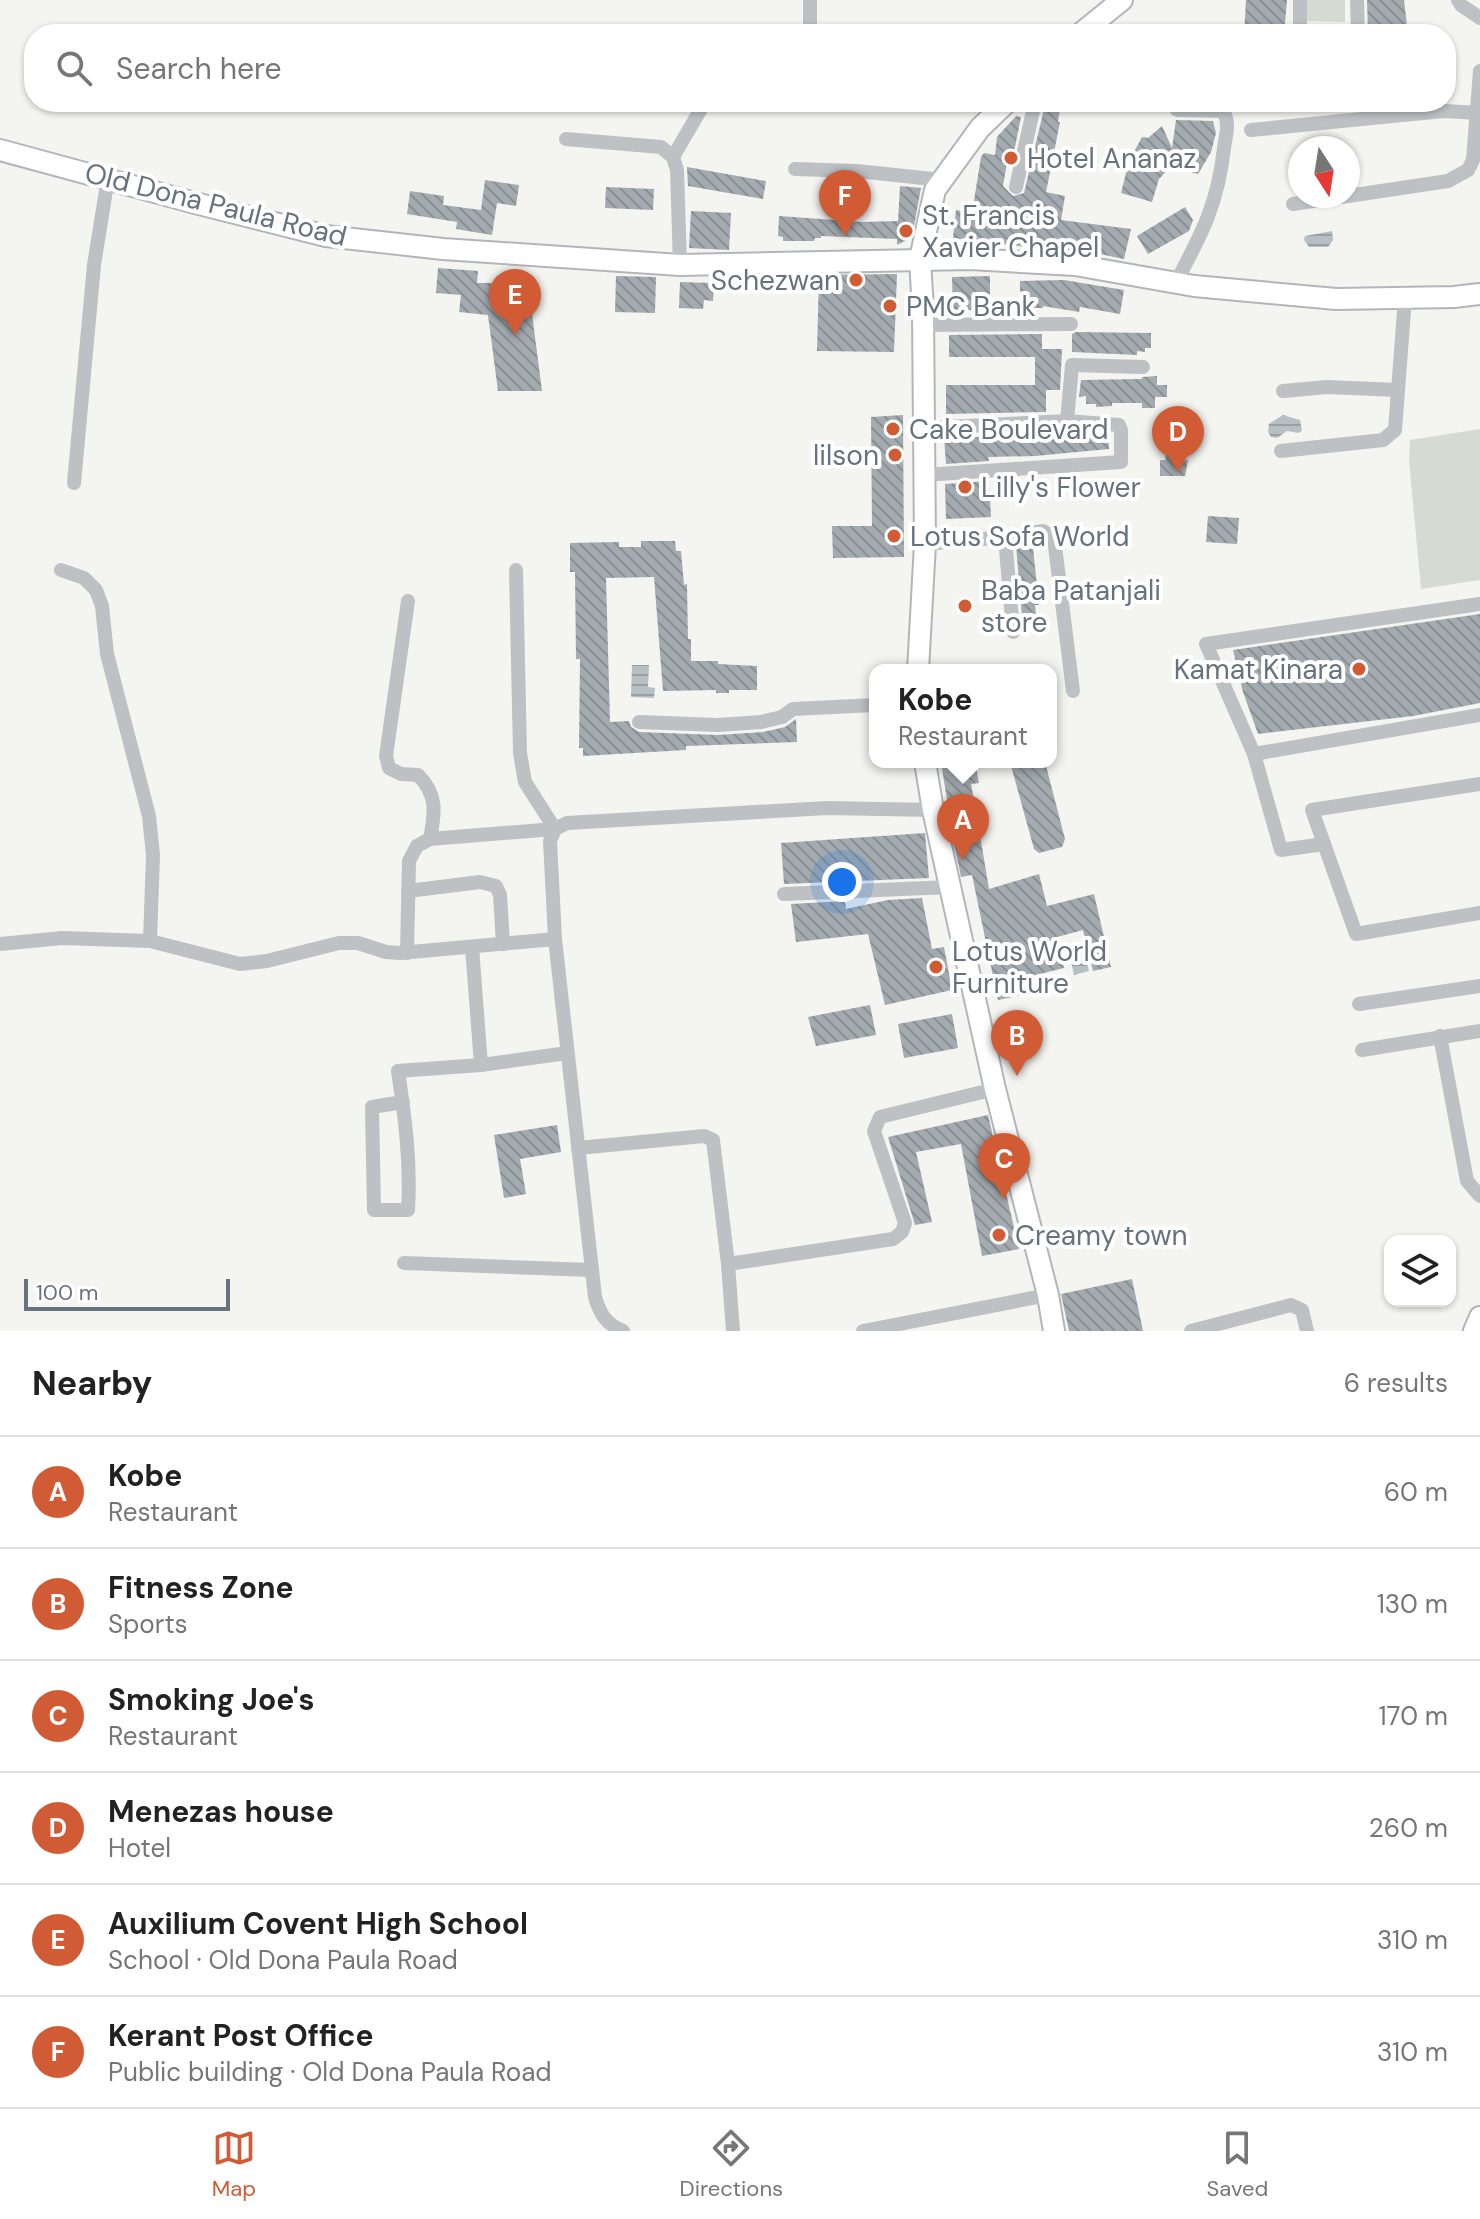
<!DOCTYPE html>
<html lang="en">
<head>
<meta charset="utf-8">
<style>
	body { margin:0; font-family:"DM Sans",sans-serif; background:#f2f2f2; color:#222 }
	.controls { position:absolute; right:24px; bottom:24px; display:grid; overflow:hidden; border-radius:16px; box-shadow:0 2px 6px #0004 }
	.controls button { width:72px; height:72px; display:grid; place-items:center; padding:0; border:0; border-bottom:2px solid #e0e0e0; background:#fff; color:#222; font:40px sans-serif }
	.compass { position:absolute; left:1288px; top:136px; width:72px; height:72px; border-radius:50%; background:#fff; box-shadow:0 2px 6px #0004; rotate:168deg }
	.scale { position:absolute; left:24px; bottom:20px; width:206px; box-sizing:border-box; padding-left:8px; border:4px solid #66737e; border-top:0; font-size:22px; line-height:28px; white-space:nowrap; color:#66737e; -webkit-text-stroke:6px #fff; paint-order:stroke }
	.you { position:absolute; left:842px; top:882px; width:28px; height:28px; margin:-20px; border:6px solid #fff; border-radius:50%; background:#1a73e8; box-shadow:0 0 0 12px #1a73e833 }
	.badge { display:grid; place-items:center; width:52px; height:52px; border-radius:50%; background:#d05b34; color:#fff; font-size:26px; font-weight:700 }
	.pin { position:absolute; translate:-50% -66px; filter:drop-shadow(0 2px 4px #0008) }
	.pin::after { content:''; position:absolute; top:42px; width:28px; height:24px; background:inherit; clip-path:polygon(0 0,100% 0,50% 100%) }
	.popup { position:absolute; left:869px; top:664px; width:188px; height:104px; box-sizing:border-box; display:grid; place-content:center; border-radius:16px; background:#fff; filter:drop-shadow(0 2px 6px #0005); font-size:26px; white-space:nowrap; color:#767676 }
	.popup b { font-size:30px; color:#222 }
	.popup::after { content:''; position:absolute; left:50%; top:100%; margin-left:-16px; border:16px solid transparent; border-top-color:#fff }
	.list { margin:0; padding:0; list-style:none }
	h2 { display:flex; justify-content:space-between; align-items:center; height:104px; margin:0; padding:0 32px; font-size:34px }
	h2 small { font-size:26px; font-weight:400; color:#767676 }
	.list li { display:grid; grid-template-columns:52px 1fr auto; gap:24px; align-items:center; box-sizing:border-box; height:112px; padding:0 32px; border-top:2px solid #e0e0e0 }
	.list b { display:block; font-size:30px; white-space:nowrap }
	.list p { margin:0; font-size:26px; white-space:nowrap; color:#767676 }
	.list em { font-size:26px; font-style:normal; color:#767676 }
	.icon { flex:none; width:44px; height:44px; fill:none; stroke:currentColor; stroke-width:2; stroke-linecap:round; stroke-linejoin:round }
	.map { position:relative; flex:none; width:1480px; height:1331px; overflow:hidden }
	.search { position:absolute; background:#fff; box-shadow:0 2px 6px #0004; left:24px; right:24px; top:24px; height:88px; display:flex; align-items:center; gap:20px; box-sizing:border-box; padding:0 28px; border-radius:32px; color:#767676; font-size:30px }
	.sheet { height:776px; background:#fff }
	nav { display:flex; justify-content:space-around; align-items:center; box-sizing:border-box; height:112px; border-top:2px solid #e0e0e0; background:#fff; font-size:22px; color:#767676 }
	nav a { display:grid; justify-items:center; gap:4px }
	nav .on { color:#d05b34 }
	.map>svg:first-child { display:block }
	.green { fill:#d5dad2 }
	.water { fill:url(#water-rules) }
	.building { fill:url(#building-back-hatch) }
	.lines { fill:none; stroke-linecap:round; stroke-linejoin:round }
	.secondary-casing { stroke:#b2b6ba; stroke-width:24 }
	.street { stroke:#bdc1c4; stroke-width:14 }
	.secondary { stroke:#fff; stroke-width:20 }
	.poi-dot { fill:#d05b34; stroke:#fff; stroke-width:3 }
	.labels { text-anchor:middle; stroke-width:8; stroke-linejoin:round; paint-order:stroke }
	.poi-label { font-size:28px; fill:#66737e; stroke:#fff; text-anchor:start }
	.street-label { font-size:28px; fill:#66737e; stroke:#fff }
</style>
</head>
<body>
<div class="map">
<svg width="1480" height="1331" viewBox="0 0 1480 1331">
	<defs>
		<pattern id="water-rules" width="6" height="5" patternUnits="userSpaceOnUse" patternTransform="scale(2)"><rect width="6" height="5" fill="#b6c0c4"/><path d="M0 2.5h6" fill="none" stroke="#98a0a4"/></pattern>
		<pattern id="building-back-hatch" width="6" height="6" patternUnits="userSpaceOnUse" patternTransform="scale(2)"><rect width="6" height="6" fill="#a4abb0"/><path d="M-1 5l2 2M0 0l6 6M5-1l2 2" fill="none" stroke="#899094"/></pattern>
	</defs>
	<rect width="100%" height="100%" fill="#f4f4f0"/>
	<!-- green -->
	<g class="green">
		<path d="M1307 0H1345V22L1306 21Z"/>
		<path d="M1480 429V580L1421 589 1409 460 1410 440Z"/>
	</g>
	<!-- water -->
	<g class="water">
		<path d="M1332 231 1333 240 1328 247H1309L1304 240 1305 236Z"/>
		<path d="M1283 415 1300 420 1302 431 1298 433 1287 431 1277 438 1271 437 1268 432 1269 424Z"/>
		<path d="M632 665H649L648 687 655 688 654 698 631 697Z"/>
		<path d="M1083 949 1089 971 1074 975 1069 952Z"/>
	</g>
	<!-- building -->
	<g class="building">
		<path d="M1246 0H1287L1284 34H1244Z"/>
		<path d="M1367 0H1404L1408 34H1368Z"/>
		<path d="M1045 105 1060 108 1058 122H1060L1046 192 1065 196 1061 220 1131 229 1124 259 1071 248V252L1058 251 953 238 956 210 972 213 981 157 984 153 995 155 997 137 1016 116 1021 117 1014 152 1009 151 1003 186 1013 196 1024 193Z"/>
		<path d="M1176 120 1213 121 1216 133 1211 152 1198 174 1171 166 1159 179 1152 202 1121 193 1129 161 1142 137 1148 138 1162 126 1172 148Z"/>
		<path d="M687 167 766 181 763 199 688 186Z"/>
		<path d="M485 180 519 185 516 206 497 203 492 235 456 229 457 222 407 214 410 191 444 196 443 205 481 210Z"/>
		<path d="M900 186 921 188 912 237 897 245V239L821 236V238H815L814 241H783V237L778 236 779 216 863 222 898 221Z"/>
		<path d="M606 187 654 189 653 210 605 208Z"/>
		<path d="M1185 207 1193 220 1189 231 1148 254 1137 236Z"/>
		<path d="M691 211 731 213 729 250 689 248Z"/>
		<path d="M438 268 478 271 477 283H528L542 391H498L488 315 459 312 461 295 436 293Z"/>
		<path d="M897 274 894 352 817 351 819 275Z"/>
		<path d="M616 276 656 277 655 313 615 312Z"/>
		<path d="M990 276V304H982V310H953L952 277Z"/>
		<path d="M1064 280 1124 290 1120 314 1080 307 1079 312 1043 306V308H1020V281Z"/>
		<path d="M680 282 714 283 713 301 704 300 703 309 679 308Z"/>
		<path d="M1076 332 1151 333V348H1145V352L1137 351V355L1072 352V334Z"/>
		<path d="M1042 334V349H1062L1060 390H1046V412L946 414V385H1035V357H949V335Z"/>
		<path d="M1157 376V385H1167V397H1155V408H1142V403H1112V406L1096 407V404H1086V396L1079 397 1081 380 1142 379V377Z"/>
		<path d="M903 415 904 557 833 558 832 526H872L871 417Z"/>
		<path d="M1077 432 1108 434 1109 449 1035 456 988 457 989 461 946 464 944 437H1026Z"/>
		<path d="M1165 455H1184V461L1188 460 1185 476H1160V460H1166Z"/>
		<path d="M989 481 991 517 946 519 945 484Z"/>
		<path d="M1208 516 1239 518 1237 544 1206 542Z"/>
		<path d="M641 541H675L676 551H681L684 585 687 584 688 639H691V661H718V664L757 666V690H729V693H716V690L663 691 654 577 606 578 610 722 629 721 631 727 639 732 718 735 763 732 785 727 796 719 797 742 686 746V750L583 756V748H579L580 659H576L575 572H570V543L619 542V547H641Z"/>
		<path d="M1030 543V549L1033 548 1039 605H1035L1036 616 1022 617 1016 545Z"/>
		<path d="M1480 614V703L1413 716 1258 734 1243 692 1233 650Z"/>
		<path d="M941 762H975L979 783 971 784 974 801 948 806Z"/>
		<path d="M1010 762H1045L1065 839 1062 847 1039 853 1034 849Z"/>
		<path d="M978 823 989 889 1039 874 1047 906 1094 894 1111 967 1093 971 1083 930 1057 937 1064 968 1028 977 1031 993 998 1000 972 875 961 877 951 829Z"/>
		<path d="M925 833 929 878 784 884 781 843Z"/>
		<path d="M922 898 932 949 944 947 952 990 885 1005 868 934 796 942 791 904 845 901 846 909 888 900Z"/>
		<path d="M870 1005 876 1035 816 1046 808 1017Z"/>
		<path d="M952 1014 958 1048 904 1058 898 1024Z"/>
		<path d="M988 1115 1019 1249 982 1256 961 1144 916 1152 932 1222 915 1225 888 1137Z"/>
		<path d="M557 1125 561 1152 520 1159 526 1194 504 1198 494 1135Z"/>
		<path d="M1132 1279 1143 1331H1069L1061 1294Z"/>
	</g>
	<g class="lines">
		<!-- secondary casing -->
		<g class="secondary-casing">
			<g id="secondary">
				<path d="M1080 34 1122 0"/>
				<path d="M0 150 195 203 326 236 443 249 680 265 970 259 1075 265 1194 286 1336 299 1454 297 1480 294"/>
				<path d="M918 670 925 544 923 311 920 259 935 190 980 128 1007 102"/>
				<path d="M925 762 933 810 995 1089 1048 1295 1054 1331"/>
				<path d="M1474 1331 1480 1317"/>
			</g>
		</g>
		<!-- street -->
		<g class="street">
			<path d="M810 0V34"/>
			<path d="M1300 0V34"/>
			<path d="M1357 0 1358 34"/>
			<path d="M1458 0 1461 5 1480 18"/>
			<path d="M1382 117 1444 111 1480 113"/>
			<path d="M1251 130 1382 117 1376 102"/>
			<path d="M566 139 661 147 673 157 677 170 680 265"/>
			<path d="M673 157 705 102"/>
			<path d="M795 169 857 171 942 180"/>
			<path d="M1016 187 1035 102"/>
			<path d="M1348 196 1448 181 1468 170 1473 160 1480 71"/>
			<path d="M1293 204 1347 196"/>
			<path d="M1176 282C1202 234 1218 203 1224 148 1226 135 1230 122 1223 111L1177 110"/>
			<path d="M923 325 1071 324"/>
			<path d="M1283 391 1327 387 1398 390"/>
			<path d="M924 428 1067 421 1072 365 1143 367"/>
			<path d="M1281 451 1383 440 1395 430 1405 298"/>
			<path d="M924 475 1121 462V430L1119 425 1067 421"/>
			<path d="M74 483 94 265 108 178"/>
			<path d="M1005 537 1043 531 1054 538 1073 691"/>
			<path d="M925 544 1005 537 1013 632"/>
			<path d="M61 570 84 578 96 590 102 606 107 654 149 816 153 855 150 941"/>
			<path d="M408 601 386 756 389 768 401 774 418 775C438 795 435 813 430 839"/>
			<path d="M639 722 718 725 761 722 782 717 793 709 875 705"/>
			<path d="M1254 754 1480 715"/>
			<path d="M1480 784 1312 810 1356 934 1480 913"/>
			<path d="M1324 844 1281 850 1254 754 1206 644 1480 604"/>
			<path d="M408 891 480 882 496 886 500 895 503 944"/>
			<path d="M784 894 950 887"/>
			<path d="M555 939 595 1297C600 1314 606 1324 623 1331"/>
			<path d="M0 944 62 938 150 941 240 964 267 961 339 943H358L386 952 400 953 555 939 550 841 555 829 567 823 827 808 933 810"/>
			<path d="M472 947 481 1065"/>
			<path d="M407 953 409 861 417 846 430 839 555 829 525 782 520 753 516 570"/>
			<path d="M1359 1004 1480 986"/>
			<path d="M1440 1036 1467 1181 1480 1196"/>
			<path d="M1362 1050 1480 1031"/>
			<path d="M403 1102 372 1107 374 1210H408C411 1163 405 1118 398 1071L481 1065 567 1053"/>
			<path d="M578 1148 704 1136 713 1140 728 1264 733 1331"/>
			<path d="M404 1263 591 1270"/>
			<path d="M728 1264 893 1239 902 1232 905 1223 874 1131 880 1117 995 1089"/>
			<path d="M863 1331 1048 1295"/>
			<path d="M1191 1331 1291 1305 1302 1310 1307 1331"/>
		</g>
		<!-- secondary -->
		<use href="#secondary" class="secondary"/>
	</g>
	<!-- markers -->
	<g class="poi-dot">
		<circle cx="1011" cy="158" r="8"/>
		<circle cx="906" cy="231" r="8"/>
		<circle cx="856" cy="280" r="8"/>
		<circle cx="890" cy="306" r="8"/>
		<circle cx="893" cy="429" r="8"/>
		<circle cx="895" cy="455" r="8"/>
		<circle cx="965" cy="487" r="8"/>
		<circle cx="894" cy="536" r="8"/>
		<circle cx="965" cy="606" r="8"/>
		<circle cx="1359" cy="669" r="8"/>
		<circle cx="936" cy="967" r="8"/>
		<circle cx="999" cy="1235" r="8"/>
	</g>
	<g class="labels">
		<!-- poi labels -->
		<g class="poi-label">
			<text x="1027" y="168">Hotel Ananaz</text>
			<text x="922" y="225">St. Francis<tspan x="922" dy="32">Xavier Chapel</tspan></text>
			<text x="840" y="290" text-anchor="end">Schezwan</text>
			<text x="906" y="316">PMC Bank</text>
			<text x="909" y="439">Cake Boulevard</text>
			<text x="879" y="465" text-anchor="end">lilson</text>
			<text x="981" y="497">Lilly's Flower</text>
			<text x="910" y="546">Lotus Sofa World</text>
			<text x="981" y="600">Baba Patanjali<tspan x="981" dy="32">store</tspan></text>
			<text x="1343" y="679" text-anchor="end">Kamat Kinara</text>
			<text x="952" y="961">Lotus World<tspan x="952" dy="32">Furniture</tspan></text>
			<text x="1015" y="1245">Creamy town</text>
		</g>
		<!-- street labels -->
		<g class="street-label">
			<text transform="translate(216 204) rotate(14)" y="10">Old Dona Paula Road</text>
		</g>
	</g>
</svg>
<div class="controls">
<button><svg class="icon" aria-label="layers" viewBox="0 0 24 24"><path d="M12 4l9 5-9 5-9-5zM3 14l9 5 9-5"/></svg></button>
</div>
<svg class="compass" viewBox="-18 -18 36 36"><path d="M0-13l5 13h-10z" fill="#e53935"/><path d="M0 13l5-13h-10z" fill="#767676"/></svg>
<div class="scale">100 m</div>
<div class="you"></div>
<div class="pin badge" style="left:963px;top:860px">A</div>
<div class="popup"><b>Kobe</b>Restaurant</div>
<div class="pin badge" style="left:1017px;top:1076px">B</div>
<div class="pin badge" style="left:1004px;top:1199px">C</div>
<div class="pin badge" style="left:1178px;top:472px">D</div>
<div class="pin badge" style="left:515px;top:335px">E</div>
<div class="pin badge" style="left:845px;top:236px">F</div>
<div class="search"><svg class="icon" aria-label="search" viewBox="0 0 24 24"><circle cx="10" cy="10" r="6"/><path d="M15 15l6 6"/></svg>Search here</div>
</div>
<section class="sheet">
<h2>Nearby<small>6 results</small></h2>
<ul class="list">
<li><span class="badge">A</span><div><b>Kobe</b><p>Restaurant</p></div><em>60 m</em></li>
<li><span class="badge">B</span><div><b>Fitness Zone</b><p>Sports</p></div><em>130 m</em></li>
<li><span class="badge">C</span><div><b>Smoking Joe's</b><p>Restaurant</p></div><em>170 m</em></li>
<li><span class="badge">D</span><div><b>Menezas house</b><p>Hotel</p></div><em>260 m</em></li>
<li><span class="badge">E</span><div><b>Auxilium Covent High School</b><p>School · Old Dona Paula Road</p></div><em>310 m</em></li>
<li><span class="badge">F</span><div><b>Kerant Post Office</b><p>Public building · Old Dona Paula Road</p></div><em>310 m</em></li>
</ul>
</section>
<nav>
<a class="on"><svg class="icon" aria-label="map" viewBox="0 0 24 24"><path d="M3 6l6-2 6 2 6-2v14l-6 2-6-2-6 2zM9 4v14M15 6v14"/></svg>Map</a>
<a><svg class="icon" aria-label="directions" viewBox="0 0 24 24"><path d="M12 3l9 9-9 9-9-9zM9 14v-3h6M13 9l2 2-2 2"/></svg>Directions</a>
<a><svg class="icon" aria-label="saved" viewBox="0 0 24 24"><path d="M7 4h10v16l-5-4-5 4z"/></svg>Saved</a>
</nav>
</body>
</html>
